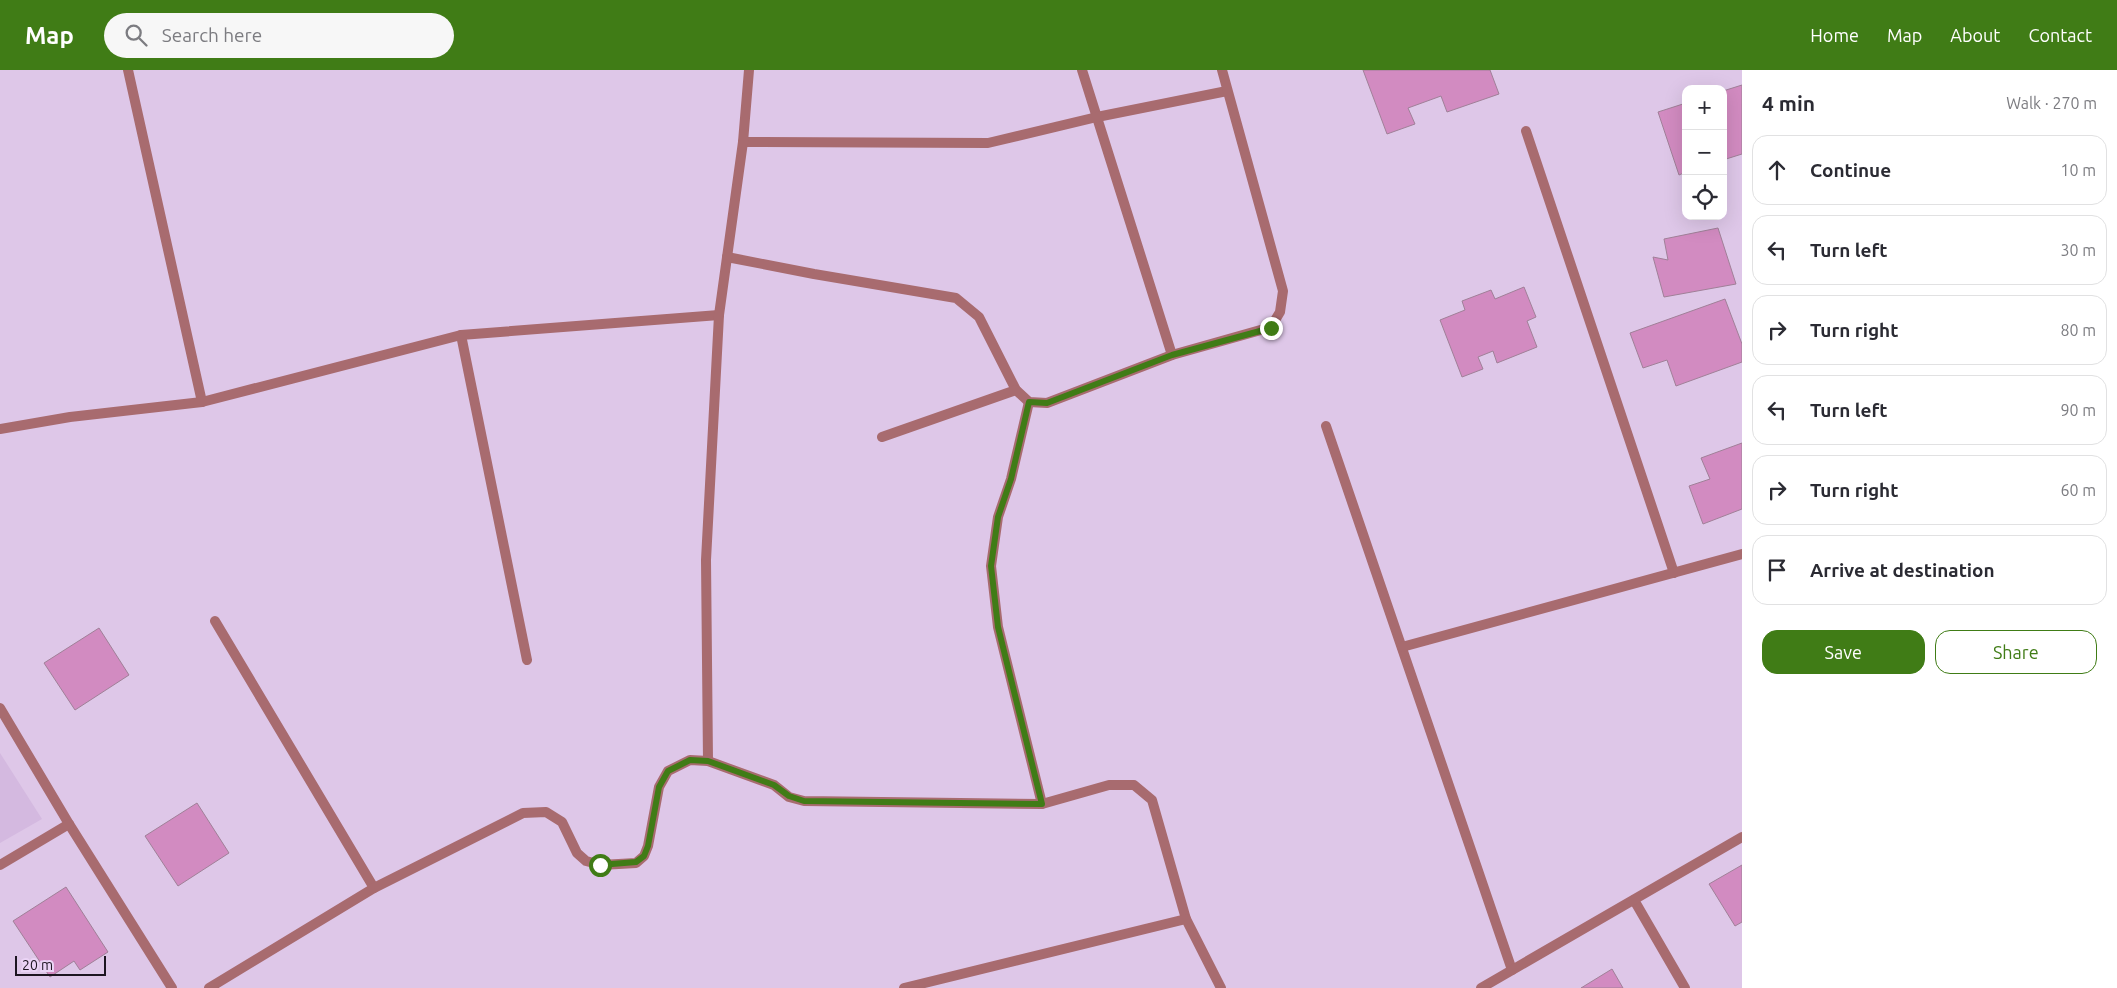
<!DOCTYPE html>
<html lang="en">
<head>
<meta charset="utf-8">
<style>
	body { margin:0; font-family:Ubuntu,sans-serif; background:#f7f7f7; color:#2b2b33 }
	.controls { position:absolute; right:15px; top:15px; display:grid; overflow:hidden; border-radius:10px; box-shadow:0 5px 20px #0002 }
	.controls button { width:45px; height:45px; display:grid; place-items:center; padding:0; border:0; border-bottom:1px solid #e1e1e2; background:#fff; color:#2b2b33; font:25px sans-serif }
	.scale { position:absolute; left:15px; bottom:12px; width:91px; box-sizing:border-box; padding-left:5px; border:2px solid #1d1521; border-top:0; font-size:14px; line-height:18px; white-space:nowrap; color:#1d1521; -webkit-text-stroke:4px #ebd4f6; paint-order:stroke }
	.stop { position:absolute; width:15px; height:15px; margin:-11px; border:4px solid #407c16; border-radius:50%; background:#fff }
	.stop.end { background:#407c16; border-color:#fff; box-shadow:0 1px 5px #0008 }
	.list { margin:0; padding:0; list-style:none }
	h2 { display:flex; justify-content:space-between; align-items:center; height:65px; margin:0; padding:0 20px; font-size:21px }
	h2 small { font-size:16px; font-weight:400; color:#7c7c81 }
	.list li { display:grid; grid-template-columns:32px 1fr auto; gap:15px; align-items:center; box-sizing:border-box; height:70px; margin:0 10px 10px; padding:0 10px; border:1px solid #e1e1e2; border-radius:15px }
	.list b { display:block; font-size:19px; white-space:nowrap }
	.list em { font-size:16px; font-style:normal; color:#7c7c81 }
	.actions { display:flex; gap:10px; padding:15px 20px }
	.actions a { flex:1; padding:11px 0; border:1px solid #407c16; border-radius:15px; text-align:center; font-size:18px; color:#407c16 }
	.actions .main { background:#407c16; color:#fff }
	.icon { flex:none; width:28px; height:28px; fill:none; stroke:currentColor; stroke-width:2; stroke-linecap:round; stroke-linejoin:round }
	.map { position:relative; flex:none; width:1742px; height:918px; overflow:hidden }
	header { display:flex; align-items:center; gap:30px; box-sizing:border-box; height:70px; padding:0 25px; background:#407c16; color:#fff }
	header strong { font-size:24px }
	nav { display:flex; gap:28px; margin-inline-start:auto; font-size:18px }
	.search { width:350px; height:45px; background:#f7f7f7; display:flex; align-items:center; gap:12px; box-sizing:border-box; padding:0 18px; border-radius:28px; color:#7c7c81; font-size:19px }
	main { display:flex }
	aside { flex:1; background:#fff }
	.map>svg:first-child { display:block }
	.built { fill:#d4b9e0 }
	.building { fill:#d28bc1; stroke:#a08098 }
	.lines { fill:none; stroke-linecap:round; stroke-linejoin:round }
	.minor { stroke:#a86b6f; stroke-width:10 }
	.route { stroke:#407c16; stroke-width:6 }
</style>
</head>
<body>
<header>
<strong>Map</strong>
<div class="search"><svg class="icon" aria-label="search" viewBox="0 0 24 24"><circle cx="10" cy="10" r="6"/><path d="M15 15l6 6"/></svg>Search here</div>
<nav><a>Home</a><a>Map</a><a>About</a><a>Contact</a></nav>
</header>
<main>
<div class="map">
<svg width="1742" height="918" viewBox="0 0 1742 918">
	<rect width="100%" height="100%" fill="#dec7e8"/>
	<!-- built -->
	<path class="built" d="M0 683 42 749 0 773Z"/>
	<!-- building -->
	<g class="building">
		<path d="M1363 0H1490L1499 24 1447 42 1441 26 1408 38 1415 54 1387 64Z"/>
		<path d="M1742 15V84L1723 90V21Z"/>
		<path d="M1686 33V102L1679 105 1658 42Z"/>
		<path d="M1718 158 1736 214 1664 227 1653 187 1668 190 1664 169Z"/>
		<path d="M1524 217 1536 247 1527 251 1537 277 1497 293 1493 281 1478 287 1483 299 1462 307 1440 250 1465 240 1462 231 1491 220 1495 229Z"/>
		<path d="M1725 229 1742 274V292L1676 316 1667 290 1643 298 1630 263Z"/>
		<path d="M1742 373V439L1703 454 1689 416 1710 409 1701 388Z"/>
		<path d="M99 558 129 605 75 640 44 593Z"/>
		<path d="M197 733 229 783 178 816 145 766Z"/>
		<path d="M1742 795V852L1735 856 1709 814Z"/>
		<path d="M66 817 108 882 80 900 74 891 50 907 13 851Z"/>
		<path d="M1612 899 1623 918H1581Z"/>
	</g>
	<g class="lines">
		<!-- minor -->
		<g class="minor">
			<path d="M128 0 202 332"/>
			<path d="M1082 0 1172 285"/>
			<path d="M1526 61 1674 503"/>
			<path d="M743 72 988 73 1097 47 1227 21"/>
			<path d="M727 187 814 204 956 228 979 247 1016 320 1029 332 1047 333 1172 285 1271 257 1280 242 1283 221 1222 0"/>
			<path d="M461 265 527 590"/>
			<path d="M1029 332 1011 409 998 447 991 496 998 557 1042 734"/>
			<path d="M1326 356 1512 900"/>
			<path d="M0 359 70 347 202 332 461 265 719 245"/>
			<path d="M882 367 1016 320"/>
			<path d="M215 551 374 818"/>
			<path d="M1402 577 1742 484"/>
			<path d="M0 638 69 754 172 918"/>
			<path d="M708 691 706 490 719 245 743 72 749 0"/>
			<path d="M0 795 69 754"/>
			<path d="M1634 830 1685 918"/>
			<path d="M209 918 374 818 523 743 546 742 562 752 577 783 586 791 601 795 636 793 644 786 648 776 659 717 668 701 690 690 708 691 774 715 789 727 804 731 1042 734 1109 715H1134L1152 730 1186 849"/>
			<path d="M904 918 1186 849 1221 918"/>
			<path d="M1481 918 1742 767"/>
		</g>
	</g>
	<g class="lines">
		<!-- route -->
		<path class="route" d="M600 795 636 792 644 786 648 776 659 717 668 701 690 690 708 691 774 715 789 726 804 731 1042 734 998 557 991 496 998 447 1011 409 1029 332 1047 333 1172 285 1271 258"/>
	</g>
</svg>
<div class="controls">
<button>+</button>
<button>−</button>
<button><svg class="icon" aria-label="locate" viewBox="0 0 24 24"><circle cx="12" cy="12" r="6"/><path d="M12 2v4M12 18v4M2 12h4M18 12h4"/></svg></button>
</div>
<div class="scale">20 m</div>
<div class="stop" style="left:600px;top:795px"></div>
<div class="stop end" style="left:1271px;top:258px"></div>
</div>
<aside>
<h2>4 min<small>Walk · 270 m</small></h2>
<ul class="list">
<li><svg class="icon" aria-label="ahead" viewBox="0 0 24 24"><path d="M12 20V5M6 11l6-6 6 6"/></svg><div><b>Continue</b></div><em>10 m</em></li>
<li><svg class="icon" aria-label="left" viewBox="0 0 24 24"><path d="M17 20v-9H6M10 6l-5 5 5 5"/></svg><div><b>Turn left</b></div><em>30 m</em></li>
<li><svg class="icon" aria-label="right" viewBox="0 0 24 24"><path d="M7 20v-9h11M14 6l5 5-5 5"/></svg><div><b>Turn right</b></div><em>80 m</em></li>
<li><svg class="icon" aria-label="left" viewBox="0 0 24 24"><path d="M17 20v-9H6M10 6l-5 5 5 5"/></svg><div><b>Turn left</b></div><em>90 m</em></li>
<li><svg class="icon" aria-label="right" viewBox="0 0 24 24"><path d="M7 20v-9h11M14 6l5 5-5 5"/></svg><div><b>Turn right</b></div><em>60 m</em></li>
<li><svg class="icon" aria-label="arrive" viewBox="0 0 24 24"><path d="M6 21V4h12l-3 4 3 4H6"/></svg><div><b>Arrive at destination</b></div></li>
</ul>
<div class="actions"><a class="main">Save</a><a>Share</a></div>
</aside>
</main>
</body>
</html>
